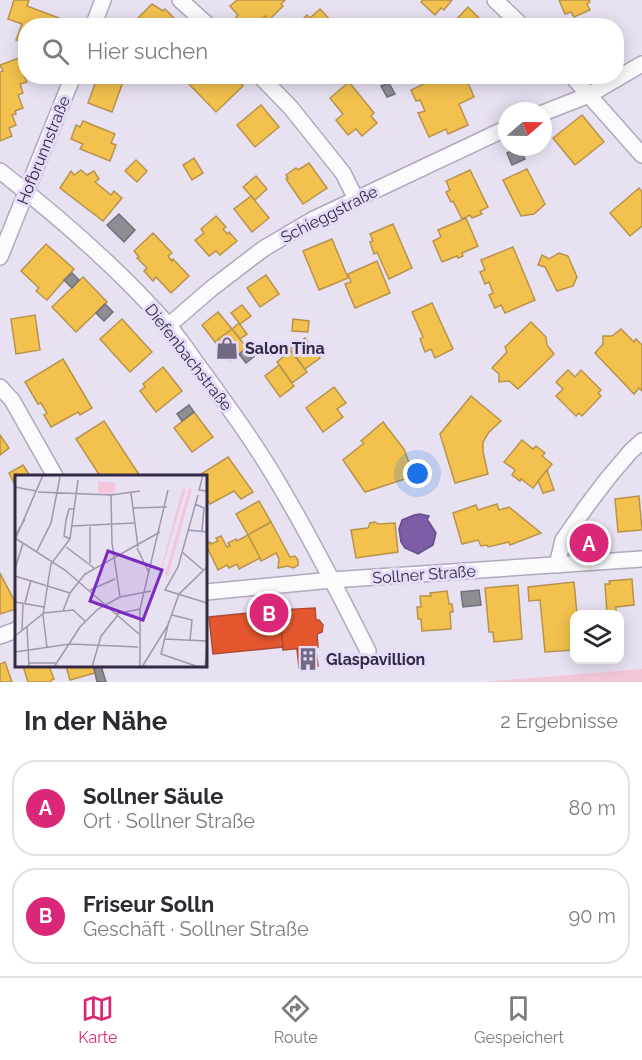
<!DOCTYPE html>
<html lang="de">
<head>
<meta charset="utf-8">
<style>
	body { margin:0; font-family:Raleway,sans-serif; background:#f7f7f7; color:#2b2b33 }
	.controls { position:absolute; right:18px; bottom:18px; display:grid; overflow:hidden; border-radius:12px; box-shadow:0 3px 15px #0003 }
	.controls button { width:54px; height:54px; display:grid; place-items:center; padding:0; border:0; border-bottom:2px solid #e1e1e2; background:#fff; color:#2b2b33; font:30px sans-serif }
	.compass { position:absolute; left:498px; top:102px; width:54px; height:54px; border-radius:50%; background:#fff; box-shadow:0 3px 15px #0003; rotate:70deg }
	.you { position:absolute; left:418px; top:474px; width:21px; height:21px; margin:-15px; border:4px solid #fff; border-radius:50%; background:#1a73e8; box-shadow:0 0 0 9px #1a73e833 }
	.badge { display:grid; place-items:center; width:39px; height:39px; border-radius:50%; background:#db2777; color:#fff; font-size:20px; font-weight:700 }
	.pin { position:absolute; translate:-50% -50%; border:3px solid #fff; box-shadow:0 2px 6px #0006 }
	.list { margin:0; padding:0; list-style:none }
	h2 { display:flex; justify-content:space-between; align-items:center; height:78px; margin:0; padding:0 24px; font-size:26px }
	h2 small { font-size:20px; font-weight:400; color:#7c7c81 }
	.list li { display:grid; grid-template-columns:39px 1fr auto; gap:18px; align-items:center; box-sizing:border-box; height:96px; margin:0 12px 12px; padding:0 12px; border:2px solid #e1e1e2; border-radius:24px }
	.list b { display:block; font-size:22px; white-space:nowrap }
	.list p { margin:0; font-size:20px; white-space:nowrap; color:#7c7c81 }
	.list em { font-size:20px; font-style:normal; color:#7c7c81 }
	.icon { flex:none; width:33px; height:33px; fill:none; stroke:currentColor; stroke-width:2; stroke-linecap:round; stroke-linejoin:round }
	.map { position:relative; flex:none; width:642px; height:682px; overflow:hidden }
	.search { position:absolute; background:#fff; box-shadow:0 3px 15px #0003; left:18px; right:18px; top:18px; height:66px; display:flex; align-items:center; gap:15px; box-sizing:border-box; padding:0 21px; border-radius:24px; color:#7c7c81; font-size:22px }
	.sheet { height:294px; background:#fff }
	nav { display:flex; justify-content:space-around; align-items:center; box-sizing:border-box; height:84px; border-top:2px solid #e1e1e2; background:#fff; font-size:16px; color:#7c7c81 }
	nav a { display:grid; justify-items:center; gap:3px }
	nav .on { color:#db2777 }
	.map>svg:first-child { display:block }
	.green { fill:#f3c6d9 }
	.homes { fill:#f2c14e; stroke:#b9934b; stroke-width:1.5 }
	.shops { fill:#e4572e; stroke:#af4935; stroke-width:1.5 }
	.offices { fill:#7b5ea7; stroke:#664e8a; stroke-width:1.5 }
	.industry { fill:#8d8d92; stroke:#726f7b; stroke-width:1.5 }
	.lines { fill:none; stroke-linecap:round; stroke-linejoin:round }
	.minor-casing { stroke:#b0a8bc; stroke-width:18 }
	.minor { stroke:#fbfafd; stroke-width:15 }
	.labels { text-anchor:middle; stroke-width:6; stroke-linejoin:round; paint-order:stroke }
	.street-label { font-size:16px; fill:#342945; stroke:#e6dbf8 }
	.poi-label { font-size:16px; font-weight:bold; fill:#342945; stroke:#e6dbf8; text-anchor:start }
	.inset-road { fill:none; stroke:#9f97ad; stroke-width:1.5 }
	.view { fill:#7b2cbf; fill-opacity:0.15; stroke:#7b2cbf; stroke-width:3 }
	.inset-edge { fill:none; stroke:#342945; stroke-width:3 }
</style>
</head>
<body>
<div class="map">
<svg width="642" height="682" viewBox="0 0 642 682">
	<rect width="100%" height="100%" fill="#e7e1f2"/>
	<!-- green -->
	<path class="green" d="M642 669V682H483Z"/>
	<!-- homes -->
	<g class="homes">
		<path d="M14 0H29L27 6 59 18 56 26H26V43L16 40 22 24 8 19Z"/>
		<path d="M237 0H285L281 4 283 6 269 20 265 16 256 26H248L246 24 245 26 236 17 238 15 230 6Z"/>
		<path d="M423 0H452L444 10 441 8 435 15 421 2Z"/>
		<path d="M559 0H589L590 2 587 4 590 10 574 17 571 12 565 14Z"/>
		<path d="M152 4 163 11 165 9 182 26H138L140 24 136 20Z"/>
		<path d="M468 7 487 26H450Z"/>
		<path d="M320 9 336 26H295L307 15 310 18Z"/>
		<path d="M19 58 21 66 24 65 26 67V75L24 76 27 82 20 84 23 93 18 95 23 108 15 111 16 114 12 115 16 125 9 128 12 136 0 141V72L3 71 0 65Z"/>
		<path d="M98 76H118L124 79 112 112 88 103Z"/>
		<path d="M186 76H234L243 86 216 112 184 79Z"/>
		<path d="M428 76H465L474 97 459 104 468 125 448 134 446 129 429 137 418 113 425 111 420 100 416 101 411 90 430 81Z"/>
		<path d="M349 82 374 113 371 116 377 123 362 136 356 129 348 135 336 120 343 114 330 98Z"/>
		<path d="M261 105 279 127 255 147 237 125Z"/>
		<path d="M582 115 604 142 575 165 553 138Z"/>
		<path d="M83 121 115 134 111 143 116 145 110 161 80 149 83 144 71 139 76 125 80 127Z"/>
		<path d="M194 158 203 173 192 180 183 165Z"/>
		<path d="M136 160 147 171 137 182 125 171Z"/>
		<path d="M309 163 327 188 303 204 286 179 288 178 286 175 296 168 298 170Z"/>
		<path d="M527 169 545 204 534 214 521 216 503 180Z"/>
		<path d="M81 170 87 175 94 171 99 179 95 182 111 195 114 191 122 198 103 221 60 188 71 171 74 175Z"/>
		<path d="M470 170 488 207 480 211 482 214 472 218 470 215 462 219 453 201 451 202 446 192 450 190 446 181Z"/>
		<path d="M256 176 267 189 255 200 243 187Z"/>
		<path d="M639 188 642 192V226L630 236 610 213Z"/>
		<path d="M251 196 269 218 252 232 234 209Z"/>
		<path d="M216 216 226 227 223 229 227 234 229 232 237 241 220 255 216 251 209 256 195 240 204 233 201 229Z"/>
		<path d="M466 218 478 246 462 253 463 256 458 258 457 256 442 262 433 241 441 237 438 230Z"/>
		<path d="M393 224 412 268 389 279 377 252 374 254 370 242 373 241 370 234Z"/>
		<path d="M153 233 172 253 168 256 172 261 173 259 189 276 171 293 156 277 153 281 144 271 147 268 137 258 139 257 134 251Z"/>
		<path d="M332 239 348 278 319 290 303 251Z"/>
		<path d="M46 244 74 269 47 300 36 291 39 288 21 271Z"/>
		<path d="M513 247 535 300 505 313 501 305 495 308 489 295 493 293 489 282 485 284 480 272 485 270 481 260Z"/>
		<path d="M559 253 568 256 577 277 573 286 557 291 545 267 538 265 542 255 549 259Z"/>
		<path d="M377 261 390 293 355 308 345 284 351 282 348 274Z"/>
		<path d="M266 275 279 294 260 307 247 288Z"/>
		<path d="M83 277 107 302 76 332 52 307Z"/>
		<path d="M432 303 453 349 435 358 431 349 425 352 420 339 423 337 412 312Z"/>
		<path d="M242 305 251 316 240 324 231 313Z"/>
		<path d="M218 312 232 329 215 342 202 325Z"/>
		<path d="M35 315 40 350 16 354 11 319Z"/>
		<path d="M122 319 152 352 130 372 100 339Z"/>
		<path d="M293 319 309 321 308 332 292 331Z"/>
		<path d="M531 322 546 337 547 345 554 354 518 389 509 381 499 382V374L492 368 507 352 505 347Z"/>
		<path d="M239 323 247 334 240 339 232 329Z"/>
		<path d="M232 329 247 348 230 361 215 342Z"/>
		<path d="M621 329 634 342 636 339 642 345V391L639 388 634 394 595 353 603 344V336H612Z"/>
		<path d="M305 338 320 358 305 369 290 349Z"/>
		<path d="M291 351 307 372 292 383 277 362Z"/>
		<path d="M63 359 92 408 80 415 78 412 51 427 44 415 47 413 41 403 38 404 25 382Z"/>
		<path d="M279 365 294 386 280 397 265 376Z"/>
		<path d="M163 367 182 391 156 412 140 391 145 387 143 384Z"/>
		<path d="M568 370 575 377 581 370 601 390 598 393 601 396 582 416 579 413 576 416 556 396 563 389 556 382Z"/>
		<path d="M334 387 346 403 337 409 343 417 323 432 306 408Z"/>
		<path d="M471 396 501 421 489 432 483 442V452L488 474 455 483 440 434Z"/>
		<path d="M194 412 213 437 192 452 174 428Z"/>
		<path d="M104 421 115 438 140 476H100L76 439Z"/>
		<path d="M383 422 404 449 414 476 365 492 343 460 364 443 361 441Z"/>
		<path d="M0 435 9 448 0 455Z"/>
		<path d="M522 440 533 449 536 446 545 453 542 456 552 464 533 488 521 479 520 481 512 475 515 470 504 462Z"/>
		<path d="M228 457 253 492 241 499 234 491 210 504 206 498V476H198Z"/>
		<path d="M23 465 30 476H16V487L9 473Z"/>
		<path d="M547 470 554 490 543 493 538 481Z"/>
		<path d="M639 496 642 530 618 532 615 499Z"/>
		<path d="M259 501 271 522 248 535 236 514Z"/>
		<path d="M497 504 499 510 509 507 541 533 510 545 509 542 488 547 487 545 481 546 478 540 462 544 453 513 476 505 478 510Z"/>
		<path d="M271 522 290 557 295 556 298 560V565L295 567 293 568 288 566 278 568 279 559 276 553 261 561 248 535Z"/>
		<path d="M375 522 378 524 395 523 398 552 356 558 351 530 368 528 370 523Z"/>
		<path d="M248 535 260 558 239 569 237 564 229 568 227 565 218 570 206 545 210 542 211 544 218 541 216 538 221 536 227 547 230 546 228 543 236 539 237 541Z"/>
		<path d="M0 573 16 604V609L0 614Z"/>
		<path d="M632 579 634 605 616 607V613L607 614 605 584H610L609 581Z"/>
		<path d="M574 582 577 614H574V650L545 652 540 600 529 601 528 587Z"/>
		<path d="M518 585 522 639 494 642 493 632H489L485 588Z"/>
		<path d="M447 591 449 604H452L453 612H450L451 629 422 631 421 619H418L417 607H421L420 596H431L430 593Z"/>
		<path d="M5 662 12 682H0V664Z"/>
		<path d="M23 666H49L54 679 51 680V682H28Z"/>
		<path d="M66 666H93L95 673 70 680Z"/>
	</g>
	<!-- shops -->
	<g class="shops">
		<path d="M315 608 316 620H319L323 625 322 632 317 634 318 647 283 650 279 610Z"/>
		<path d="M279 610 283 647 213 654 209 617Z"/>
		<path d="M307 648 308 651 316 650 318 666 299 668 297 649Z"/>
	</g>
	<!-- offices -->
	<path class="offices" d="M420 514 429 516 427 520 429 522 436 533 433 545 418 554 405 548 401 542 399 529 402 520 414 515Z"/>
	<!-- industry -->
	<g class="industry">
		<path d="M389 83 395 94 387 97 381 86Z"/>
		<path d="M520 147 525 159 512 165 507 153Z"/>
		<path d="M119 214 135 230 124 242 107 225Z"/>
		<path d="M72 273 79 280 72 288 64 280Z"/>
		<path d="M105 304 113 312 104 321 96 313Z"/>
		<path d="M251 344 258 353 246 363 239 354Z"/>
		<path d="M189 405 194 412 182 421 177 414Z"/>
		<path d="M479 590 481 605 463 607 461 592Z"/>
		<path d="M101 666 106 682H97L95 673 94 669Z"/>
	</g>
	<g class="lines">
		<!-- minor casing -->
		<g class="minor-casing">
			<g id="minor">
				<path d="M180 0 209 26"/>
				<path d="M495 0 522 26"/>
				<path d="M93 26 103 0"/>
				<path d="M260 76 291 108 343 173 356 199"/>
				<path d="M572 76 642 155"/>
				<path d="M543 113 589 95 642 64"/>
				<path d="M0 171C59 217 119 269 168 325 182 341 193 359 206 376 232 412 258 448 280 486 312 540 340 595 368 651"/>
				<path d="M0 257 73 76"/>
				<path d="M168 326 212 288 263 249 312 220 507 128"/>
				<path d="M0 387 12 400 55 476"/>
				<path d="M557 565 563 540 586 507 608 478 631 451 642 441"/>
				<path d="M206 592 332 580 642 559"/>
				<path d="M0 636 16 630"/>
			</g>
		</g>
		<!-- minor -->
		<use href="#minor" class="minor"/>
	</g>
	<!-- icons -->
	<defs>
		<g id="shop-bare" transform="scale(1.8)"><path d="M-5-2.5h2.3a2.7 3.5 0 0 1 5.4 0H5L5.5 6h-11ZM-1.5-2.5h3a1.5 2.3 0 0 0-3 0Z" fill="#736982" stroke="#e6dbf8" stroke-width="2.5" paint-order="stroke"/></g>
		<g id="building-bare" transform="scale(1.8)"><path d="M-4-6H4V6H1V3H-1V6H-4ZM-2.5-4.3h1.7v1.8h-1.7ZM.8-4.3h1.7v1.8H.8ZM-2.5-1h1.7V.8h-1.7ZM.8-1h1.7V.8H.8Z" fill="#736982" stroke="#e6dbf8" stroke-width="2.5" paint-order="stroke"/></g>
	</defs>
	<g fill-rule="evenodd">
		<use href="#shop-bare" x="227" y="348"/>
		<use href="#building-bare" x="308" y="659"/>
	</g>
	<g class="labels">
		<!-- street labels -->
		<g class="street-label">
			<text transform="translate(43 150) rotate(-68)" y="6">Hofbrunnstraße</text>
			<text transform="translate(329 214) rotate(-27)" y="6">Schieggstraße</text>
			<text transform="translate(189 357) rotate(52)" y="6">Diefenbachstraße</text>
			<text transform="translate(424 574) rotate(-4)" y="6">Sollner Straße</text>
		</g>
		<!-- poi labels -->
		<g class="poi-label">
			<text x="245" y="354">Salon Tina</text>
			<text x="326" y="665">Glaspavillion</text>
		</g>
	</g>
	<!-- overview -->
	<g transform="translate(15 475)">
		<rect width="192" height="192" fill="#e7e1f2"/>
		<path d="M83 6 100 8V19L83 18ZM174 13 177 14 153 101 150 100ZM168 14H171L141 113 164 26Z" fill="#f3c6d9"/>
		<path class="inset-road" d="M188 0 184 15 192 16M0 12 21 16M23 17 96 20 125 16M116 18 123 72M96 20 97 68 105 122M183 20 163 92 150 115 192 128M180 29 189 33 187 56M118 33 152 32M57 51 119 48M173 55 192 57M0 61 10 44M0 63 50 95 124 159M55 64 49 61 51 45 54 34H60M0 65 28 0M51 72 79 93M122 73 134 98M22 76 36 48 45 2M167 77 188 95M75 88V52M0 94 8 68M0 101 55 118M75 115 100 104M0 127 29 132M10 128 16 105M48 136 55 118 70 99 145 57M101 139 125 134M157 140 177 145 175 165M154 146 146 179 184 192M12 152 14 192M7 156 8 128M0 161 29 138 58 135 70 146M150 164 192 166M32 173 28 140 34 101 36 89 55 64 63 5M0 177 55 169 123 172M14 188H42M39 192 65 152 83 134 105 122 136 116M77 192 86 161 103 140M125 192V134L153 15M127 192 153 150 164 119 192 92M190 192 192 170"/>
		<path class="view" d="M93 76 147 95 128 145 75 126Z"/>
		<rect width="192" height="192" class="inset-edge"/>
	</g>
</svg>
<div class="controls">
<button><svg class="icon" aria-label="layers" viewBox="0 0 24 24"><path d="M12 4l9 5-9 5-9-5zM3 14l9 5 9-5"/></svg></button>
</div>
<svg class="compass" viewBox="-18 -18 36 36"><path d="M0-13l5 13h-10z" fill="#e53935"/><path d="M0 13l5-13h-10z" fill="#7c7c81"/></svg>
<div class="you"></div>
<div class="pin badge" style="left:589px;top:543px">A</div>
<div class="pin badge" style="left:269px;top:613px">B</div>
<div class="search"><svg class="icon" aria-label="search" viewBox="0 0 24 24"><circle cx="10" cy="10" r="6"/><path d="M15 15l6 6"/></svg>Hier suchen</div>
</div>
<section class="sheet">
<h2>In der Nähe<small>2 Ergebnisse</small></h2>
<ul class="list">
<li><span class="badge">A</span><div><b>Sollner Säule</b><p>Ort · Sollner Straße</p></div><em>80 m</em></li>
<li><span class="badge">B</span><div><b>Friseur Solln</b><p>Geschäft · Sollner Straße</p></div><em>90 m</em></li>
</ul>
</section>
<nav>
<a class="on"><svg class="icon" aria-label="map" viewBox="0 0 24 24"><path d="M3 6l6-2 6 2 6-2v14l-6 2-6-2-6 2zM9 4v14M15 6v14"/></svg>Karte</a>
<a><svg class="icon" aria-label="directions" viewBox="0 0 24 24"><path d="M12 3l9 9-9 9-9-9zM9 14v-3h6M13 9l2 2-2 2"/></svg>Route</a>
<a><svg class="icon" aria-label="saved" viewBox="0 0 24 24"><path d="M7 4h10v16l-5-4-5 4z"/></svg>Gespeichert</a>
</nav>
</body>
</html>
